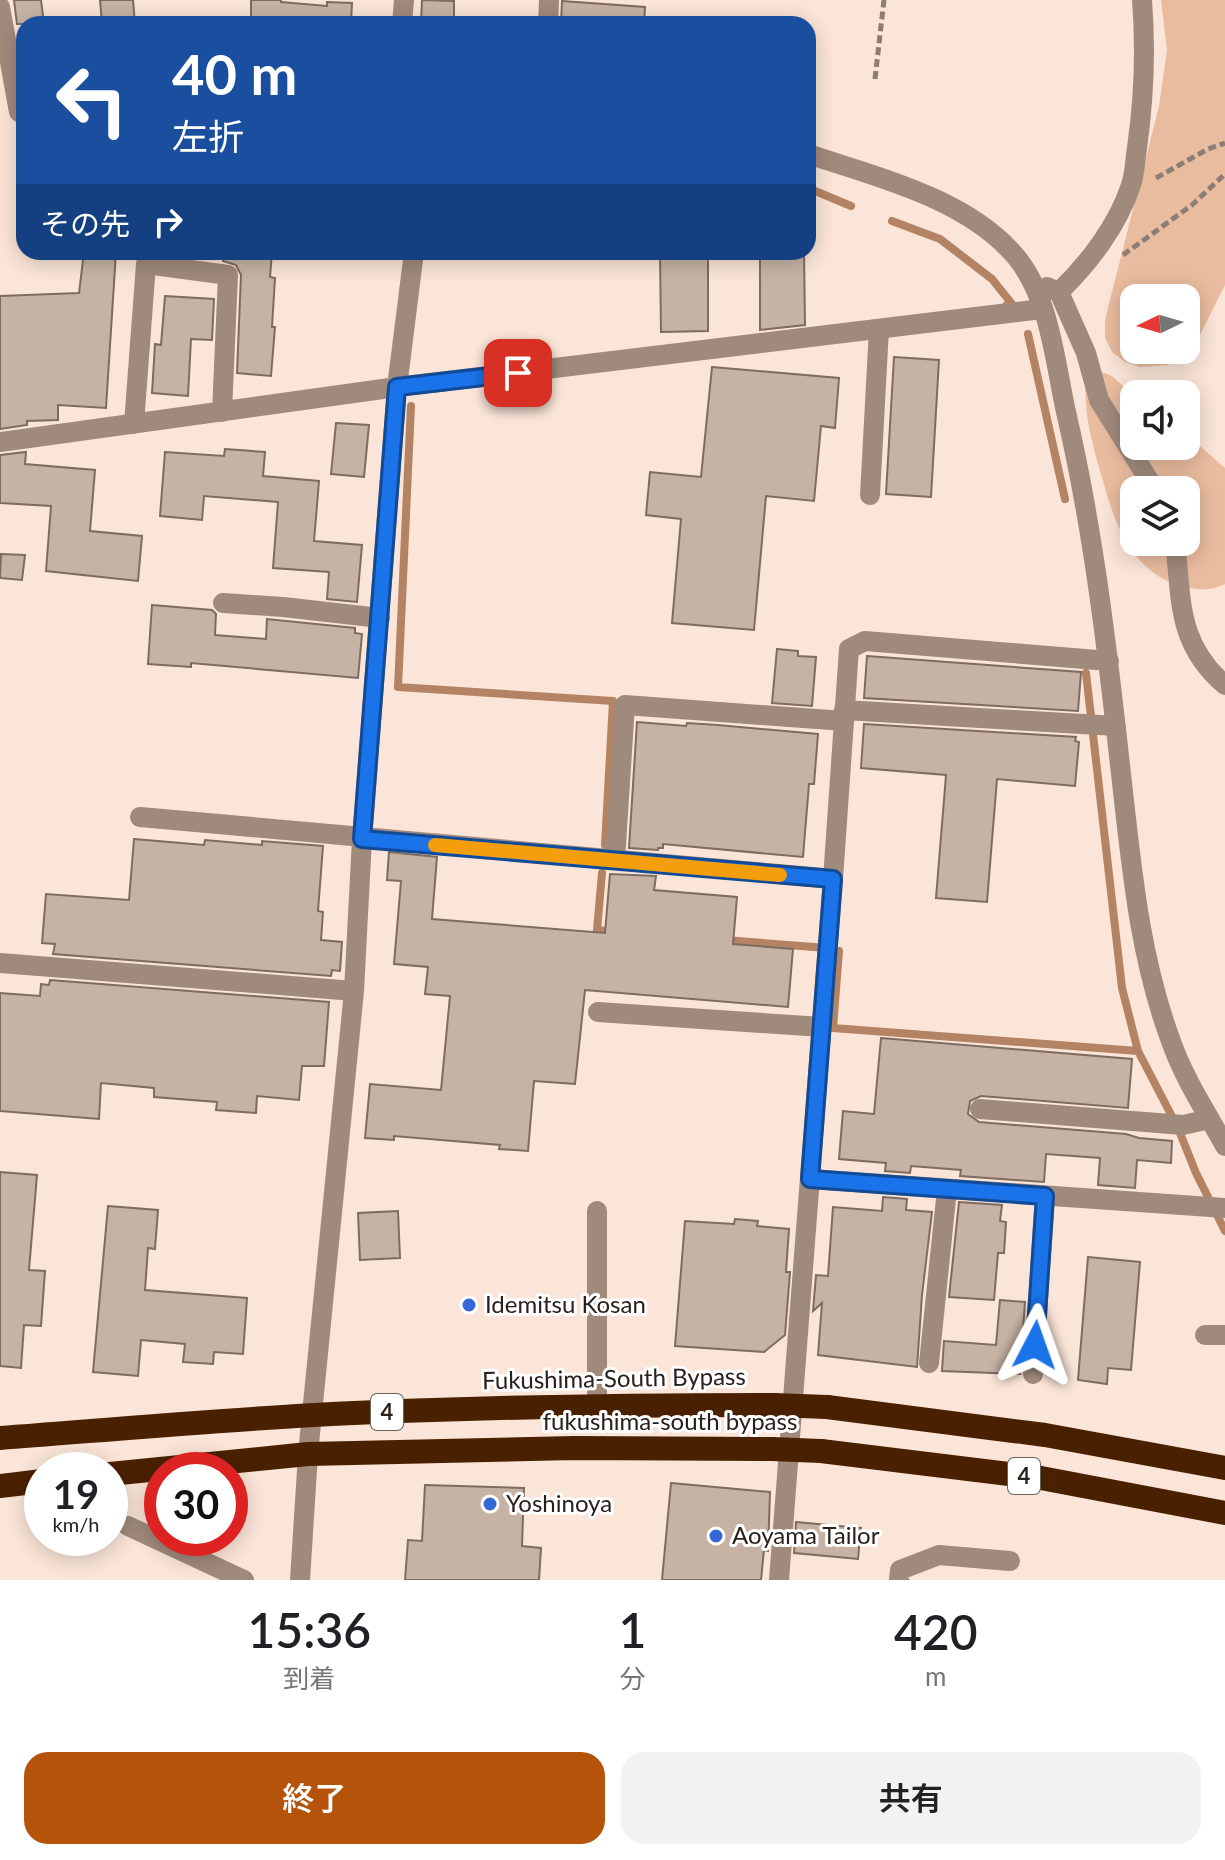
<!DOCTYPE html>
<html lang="ja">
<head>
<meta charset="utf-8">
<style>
  :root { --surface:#fff; --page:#f2f2f2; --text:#202124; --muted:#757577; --accent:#b45309 }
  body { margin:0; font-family:Lato,"Noto Sans JP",sans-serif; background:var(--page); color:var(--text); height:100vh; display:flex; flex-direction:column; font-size:30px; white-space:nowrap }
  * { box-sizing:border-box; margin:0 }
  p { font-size:26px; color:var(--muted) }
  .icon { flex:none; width:44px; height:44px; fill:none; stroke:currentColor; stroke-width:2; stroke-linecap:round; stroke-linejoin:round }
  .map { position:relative; height:1580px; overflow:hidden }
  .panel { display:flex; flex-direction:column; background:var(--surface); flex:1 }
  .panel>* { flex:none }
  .guide { position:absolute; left:16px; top:16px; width:800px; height:244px; border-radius:24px; box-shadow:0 4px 20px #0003; background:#1a4fa0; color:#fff; overflow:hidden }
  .needle { width:52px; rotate:265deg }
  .controls { position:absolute; left:1120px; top:284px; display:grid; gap:16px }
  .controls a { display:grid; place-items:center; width:80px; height:80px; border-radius:16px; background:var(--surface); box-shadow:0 4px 20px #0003; font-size:40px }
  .speed { position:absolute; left:24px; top:1452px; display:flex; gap:16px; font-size:40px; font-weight:700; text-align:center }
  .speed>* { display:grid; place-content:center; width:104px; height:104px; border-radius:50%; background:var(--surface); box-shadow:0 4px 20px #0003; line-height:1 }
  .speed small { font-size:20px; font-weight:400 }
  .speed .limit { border:12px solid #d22; background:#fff; color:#111 }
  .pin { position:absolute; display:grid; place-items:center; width:68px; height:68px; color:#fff; margin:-34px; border-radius:16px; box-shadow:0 4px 12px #0006 }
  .me { position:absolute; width:88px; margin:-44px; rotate:4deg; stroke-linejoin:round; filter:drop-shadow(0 0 6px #0008) }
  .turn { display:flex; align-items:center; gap:28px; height:168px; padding:0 24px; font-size:36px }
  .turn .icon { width:104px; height:104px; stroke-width:2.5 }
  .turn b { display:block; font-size:56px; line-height:68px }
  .then { display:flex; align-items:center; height:76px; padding:0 24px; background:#0003; gap:16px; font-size:30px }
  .eta { display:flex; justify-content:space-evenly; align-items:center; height:136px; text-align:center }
  .eta b { font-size:48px; font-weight:600; line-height:56px }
  .cta { display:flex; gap:16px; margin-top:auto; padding:16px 24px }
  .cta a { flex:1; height:92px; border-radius:24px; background:var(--accent); color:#fff; font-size:32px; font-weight:600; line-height:92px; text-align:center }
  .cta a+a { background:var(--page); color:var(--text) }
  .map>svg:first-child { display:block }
</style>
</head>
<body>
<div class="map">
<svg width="1225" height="1580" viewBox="0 0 1225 1580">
  <rect width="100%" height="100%" fill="#fbe5d8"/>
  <!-- green -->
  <path fill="#eabc9f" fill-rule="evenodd" d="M 1161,0 L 1225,0 L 1225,285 L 1196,343 L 1168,365 L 1140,367 L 1125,362 L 1112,352 L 1105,338 L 1105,320 L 1159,106 L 1167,50 ZM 1134,298 L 1186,298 L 1186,350 L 1134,350 Z
    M 1099,371 L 1112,376 L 1134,396 L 1134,446 L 1186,446 L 1186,434 L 1225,468 L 1225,584 C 1208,592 1196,590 1178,585 C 1131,570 1115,524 1103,481 C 1093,446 1083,415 1086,379 ZM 1134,490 L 1186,490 L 1186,542 L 1134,542 Z"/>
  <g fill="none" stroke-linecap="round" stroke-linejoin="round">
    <!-- stream -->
    <path stroke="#b48364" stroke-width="8" d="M 808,188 L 851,206
      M 892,221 L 940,239 L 992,279 L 1012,304 L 1007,305
      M 1028,334 L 1065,499
      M 411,406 L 398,687 L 613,701 L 605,845
      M 1086,673 L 1122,988 L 1138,1051 L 1178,1128 L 1196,1173 L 1225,1231
      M 602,873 L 597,930 L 616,932
      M 725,940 L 827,948
      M 839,951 L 833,1028 L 1138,1051"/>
  </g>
  <!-- building -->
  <path fill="#c7b3a6" stroke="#7e6c61" stroke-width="2" d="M 14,0 L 41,0 L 44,24 L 17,24 Z
    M 100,0 L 133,0 L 135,24 L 102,24 Z
    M 251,0 L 281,0 L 281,2 L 327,6 L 327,2 L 352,3 L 351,24 L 251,24 Z
    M 422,0 L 454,1 L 454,24 L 421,24 Z
    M 562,1 L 645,7 L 644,24 L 561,24 Z
    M 84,252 L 116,252 L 106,408 L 58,405 L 58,420 L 27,421 L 27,425 L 0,429 L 0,296 L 79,293 Z
    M 224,252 L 272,252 L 270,277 L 275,278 L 272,327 L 275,327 L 271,376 L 237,373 L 241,275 L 236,265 L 223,261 Z
    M 660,252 L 708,252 L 708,331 L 661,332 Z
    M 760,252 L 804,252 L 805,325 L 760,330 Z
    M 165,296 L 214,299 L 212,340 L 191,339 L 188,396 L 152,393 L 155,344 L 161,345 Z
    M 894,357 L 939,360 L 931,497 L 886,494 Z
    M 712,367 L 839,378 L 835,428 L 821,426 L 814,501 L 766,496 L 754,630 L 672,623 L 681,519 L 646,515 L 650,472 L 701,477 Z
    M 336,423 L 369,425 L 364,477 L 331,474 Z
    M 225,449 L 265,452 L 263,476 L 319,481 L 314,541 L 362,545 L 357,602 L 327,599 L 329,572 L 273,568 L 278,502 L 204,496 L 202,520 L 160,516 L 165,452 L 224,456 Z
    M 26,452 L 25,464 L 95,470 L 90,531 L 142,536 L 138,581 L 46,571 L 51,506 L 0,503 L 0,455 Z
    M 1,554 L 25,555 L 22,580 L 0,578 Z
    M 152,605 L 212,610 L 216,614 L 215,635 L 266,639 L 267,619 L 355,628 L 355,633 L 362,634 L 358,678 L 191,663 L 191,667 L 148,664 Z
    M 777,649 L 798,651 L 798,656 L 816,657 L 812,706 L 772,703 Z
    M 867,656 L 1081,672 L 1078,711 L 864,698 Z
    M 637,722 L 686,726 L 687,723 L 718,725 L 818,734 L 814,784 L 809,784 L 803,857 L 663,844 L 663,848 L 658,848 L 658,850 L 629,848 Z
    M 864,724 L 1076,737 L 1075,741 L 1079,742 L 1075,786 L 997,779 L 987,902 L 936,898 L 946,775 L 861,768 Z
    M 134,839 L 204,845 L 205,840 L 262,845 L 262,841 L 323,846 L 318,911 L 323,912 L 321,940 L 342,942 L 340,971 L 332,970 L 331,976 L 53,954 L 55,944 L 42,943 L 46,894 L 129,900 Z
    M 389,852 L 437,857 L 432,919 L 605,933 L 610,874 L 656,876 L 654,890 L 737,897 L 733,944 L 793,949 L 788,1007 L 585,990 L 575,1084 L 534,1081 L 528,1151 L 499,1149 L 500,1145 L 394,1136 L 394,1140 L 365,1138 L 370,1084 L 441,1090 L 450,996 L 425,994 L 428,967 L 394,964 L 401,881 L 387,880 Z
    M 50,980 L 329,1002 L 324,1066 L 302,1066 L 299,1100 L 257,1096 L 256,1113 L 216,1110 L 217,1102 L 154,1097 L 154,1088 L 101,1083 L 99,1119 L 0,1111 L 0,993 L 40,996 L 41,984 L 49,985 Z
    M 881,1038 L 1132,1059 L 1128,1108 L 981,1096 L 970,1101 L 968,1114 L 979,1122 L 1126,1134 L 1139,1138 L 1172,1141 L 1171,1163 L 1137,1160 L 1135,1188 L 1098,1185 L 1100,1158 L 1046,1154 L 1044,1182 L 960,1176 L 961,1170 L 911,1166 L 910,1173 L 885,1171 L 886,1163 L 839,1159 L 843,1111 L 874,1114 Z
    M 0,1172 L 37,1175 L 29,1270 L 45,1271 L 41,1326 L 24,1325 L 21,1368 L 0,1366 Z
    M 883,1197 L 907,1199 L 906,1210 L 932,1212 L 922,1295 L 917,1367 L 818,1355 L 822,1303 L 813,1311 L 816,1275 L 828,1276 L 833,1207 L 882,1211 Z
    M 959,1202 L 1002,1205 L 1000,1221 L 1006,1222 L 1004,1253 L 998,1253 L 994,1300 L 949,1297 Z
    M 108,1206 L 158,1210 L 155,1249 L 148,1248 L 145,1290 L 247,1298 L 243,1354 L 214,1352 L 213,1364 L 183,1362 L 185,1344 L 141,1340 L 138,1376 L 93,1372 Z
    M 398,1211 L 400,1258 L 360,1260 L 358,1213 Z
    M 735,1219 L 758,1221 L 757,1226 L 789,1229 L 786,1272 L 790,1272 L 785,1335 L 764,1352 L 675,1346 L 685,1221 L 734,1224 Z
    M 1088,1257 L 1140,1262 L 1131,1370 L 1108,1368 L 1107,1384 L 1078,1380 Z
    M 1000,1300 L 1025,1302 L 1020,1374 L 942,1371 L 944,1341 L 996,1345 Z
    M 671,1483 L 770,1492 L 768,1551 L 764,1550 L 761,1580 L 662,1580 Z
    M 425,1485 L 524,1488 L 522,1546 L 541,1548 L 539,1580 L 405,1580 L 408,1540 L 422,1541 Z
    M 796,1522 L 861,1528 L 858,1559 L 794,1553 Z"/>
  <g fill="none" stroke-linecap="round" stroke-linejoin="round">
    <!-- path -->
    <path stroke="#8d7e75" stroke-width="5" stroke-dasharray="8 4" stroke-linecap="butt" d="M 875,79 L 884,0
      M 1156,178 L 1208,149 L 1225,143
      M 1123,255 L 1192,205 L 1225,174"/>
    <!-- street -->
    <path stroke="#a08a7c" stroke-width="20" d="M 0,7 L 19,112
      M 402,24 L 404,0
      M 548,24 L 549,0
      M 808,154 C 877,177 969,199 1017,258 C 1050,299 1055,362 1066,412 C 1093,528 1107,647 1120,765 C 1131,860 1138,954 1172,1044 C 1185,1080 1207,1113 1225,1146
      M 1047,287 L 1059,292 L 1086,353 L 1099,400 L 1155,490
      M 1059,292 C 1089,263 1118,225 1131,185 C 1135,173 1135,160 1137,148 C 1144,98 1146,50 1142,0
      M 134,424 L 146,264 L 228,275 L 222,412
      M 0,442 L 397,387 L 1042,309
      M 870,495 L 879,329
      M 1175,542 C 1182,599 1176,643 1225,685
      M 223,603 L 283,607 L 380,618
      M 844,710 L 1116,726
      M 140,817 L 833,879 L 849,649 L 865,641 L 1109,661
      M 615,860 L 625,705 L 844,721
      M 0,963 L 354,991
      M 598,1012 L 822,1027
      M 980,1109 L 1183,1125 L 1210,1119
      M 810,1179 L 1225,1208
      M 1205,1335 L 1225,1335
      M 929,1363 L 947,1189
      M 1033,1374 L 1045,1196
      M 597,1404 L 597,1211
      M 128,1526 L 244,1580
      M 300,1580 L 308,1454 L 354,991 L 362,839 L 397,387 L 414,252
      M 779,1580 L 833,879
      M 899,1580 L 900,1570 L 939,1555 L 1010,1561"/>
    <!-- highway -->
    <path stroke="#4a2100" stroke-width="24" d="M 827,1407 L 1045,1435 L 1225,1468
      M 0,1438 C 105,1430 209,1421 314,1415 C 467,1407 620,1405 774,1405
      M 821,1451 L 1041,1478 L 1225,1513
      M 110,1474 L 308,1454 L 575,1448 L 772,1449
      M 0,1486 L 42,1481"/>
    <!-- highway-bridge -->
    <path stroke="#4a2100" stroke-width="24" d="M 774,1405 L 827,1407
      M 772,1449 L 821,1451"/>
  </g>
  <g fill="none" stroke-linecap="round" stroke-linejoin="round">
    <!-- route casing -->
    <g stroke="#114b97" stroke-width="20">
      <path id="route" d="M 518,373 L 397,387 L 362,839 L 833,879 L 810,1179 L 1045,1196 L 1035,1345"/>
    </g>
    <!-- route -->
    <use href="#route" stroke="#1a73e8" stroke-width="14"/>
    <!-- slow -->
    <path stroke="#f59e0b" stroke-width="14" d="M 435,845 L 780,875"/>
  </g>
  <!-- markers -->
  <g fill="#3567d6" stroke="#fff" stroke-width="3">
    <circle cx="469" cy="1305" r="8"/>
    <circle cx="490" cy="1504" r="8"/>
    <circle cx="716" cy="1536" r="8"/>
  </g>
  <g text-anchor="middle" stroke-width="6" stroke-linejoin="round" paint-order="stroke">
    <!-- shield labels -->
    <g fill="#fff" stroke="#68635f" stroke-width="2">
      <rect x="371" y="1394" width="32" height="36" rx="6"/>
      <rect x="1008" y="1458" width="32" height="36" rx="6"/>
    </g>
    <g font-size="22" font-weight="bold" fill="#28201b">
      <text x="387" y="1420">4</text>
      <text x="1024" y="1484">4</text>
    </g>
    <!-- poi labels -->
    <g font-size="24" fill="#28201b" stroke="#fff" text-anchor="start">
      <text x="485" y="1313">Idemitsu Kosan</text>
      <text x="506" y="1512">Yoshinoya</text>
      <text x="732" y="1544">Aoyama Tailor</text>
    </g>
    <!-- street labels -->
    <g font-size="24" fill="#28201b" stroke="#fff">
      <text transform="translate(614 1379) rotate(-1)" y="8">Fukushima-South Bypass</text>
      <text x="670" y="1430">fukushima-south bypass</text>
    </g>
  </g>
</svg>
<div class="controls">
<a><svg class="needle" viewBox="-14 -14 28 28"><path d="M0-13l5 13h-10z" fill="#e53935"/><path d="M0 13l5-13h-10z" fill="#757577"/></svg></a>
<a><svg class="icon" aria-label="sound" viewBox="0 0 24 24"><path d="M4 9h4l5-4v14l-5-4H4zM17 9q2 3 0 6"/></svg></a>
<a><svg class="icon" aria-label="layers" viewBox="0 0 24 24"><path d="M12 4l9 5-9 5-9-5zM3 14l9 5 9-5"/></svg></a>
</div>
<div class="speed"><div>19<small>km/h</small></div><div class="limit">30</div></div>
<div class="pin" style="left:518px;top:373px;background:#d93025"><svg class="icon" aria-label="arrive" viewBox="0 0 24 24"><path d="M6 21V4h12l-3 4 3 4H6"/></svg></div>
<svg class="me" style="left:1035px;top:1345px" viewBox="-20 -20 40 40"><path d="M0-17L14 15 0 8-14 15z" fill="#1a73e8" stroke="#fff" stroke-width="4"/></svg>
<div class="guide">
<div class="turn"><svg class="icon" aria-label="left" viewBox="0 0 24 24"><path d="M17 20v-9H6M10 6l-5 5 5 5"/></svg><div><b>40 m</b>左折</div></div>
<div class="then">その先<svg class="icon" aria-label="right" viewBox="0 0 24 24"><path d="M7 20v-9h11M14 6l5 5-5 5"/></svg></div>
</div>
</div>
<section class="panel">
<div class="eta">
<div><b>15:36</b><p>到着</p></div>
<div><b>1</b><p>分</p></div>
<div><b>420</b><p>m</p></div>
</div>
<div class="cta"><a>終了</a><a>共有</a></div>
</section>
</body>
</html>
